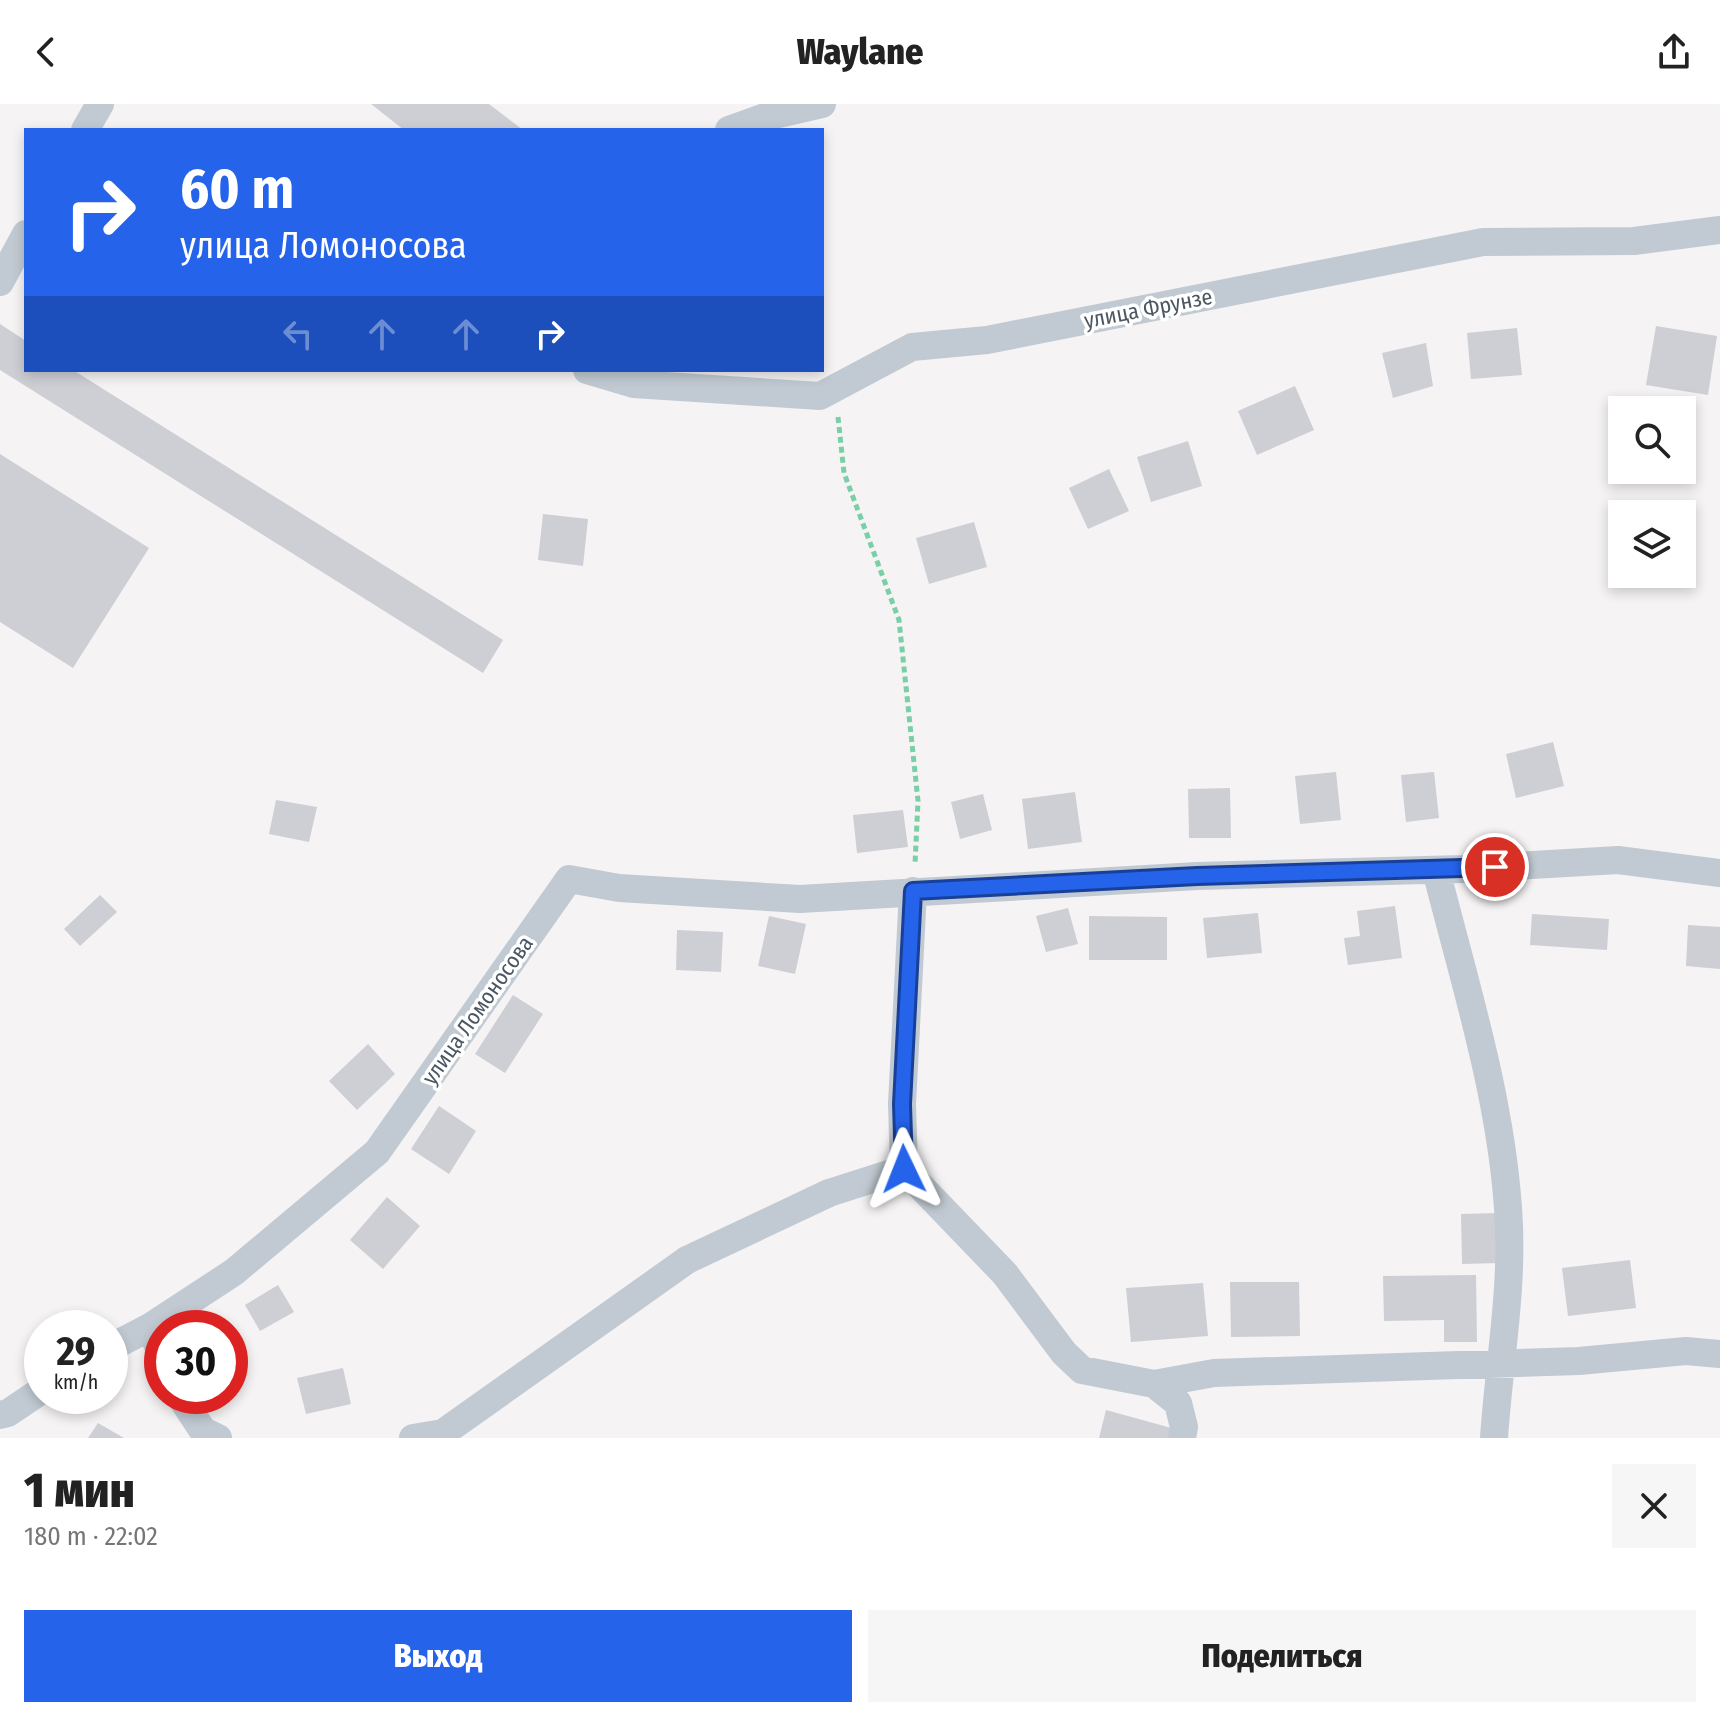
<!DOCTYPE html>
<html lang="ru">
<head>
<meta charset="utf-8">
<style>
  :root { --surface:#fff; --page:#f6f6f6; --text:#222; --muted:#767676; --accent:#2563eb }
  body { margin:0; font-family:"Fira Sans Condensed",sans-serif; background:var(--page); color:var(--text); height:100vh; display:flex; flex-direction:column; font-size:30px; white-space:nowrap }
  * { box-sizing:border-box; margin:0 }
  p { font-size:26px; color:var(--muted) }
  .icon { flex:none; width:44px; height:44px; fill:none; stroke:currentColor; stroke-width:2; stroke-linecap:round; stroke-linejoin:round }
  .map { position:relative; height:1334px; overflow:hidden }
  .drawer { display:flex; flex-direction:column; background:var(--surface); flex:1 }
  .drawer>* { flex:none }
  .top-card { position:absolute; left:24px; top:24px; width:800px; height:244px; border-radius:0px; box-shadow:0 4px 12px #0003; background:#2563eb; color:#fff; overflow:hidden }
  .tools { position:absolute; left:1608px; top:292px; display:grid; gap:16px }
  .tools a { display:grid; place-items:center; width:88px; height:88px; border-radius:0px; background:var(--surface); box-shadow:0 4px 12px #0003; font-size:40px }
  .speed { position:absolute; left:24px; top:1206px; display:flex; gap:16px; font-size:40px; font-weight:700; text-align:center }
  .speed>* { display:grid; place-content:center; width:104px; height:104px; border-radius:50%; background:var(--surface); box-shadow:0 4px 12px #0003; line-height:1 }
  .speed small { font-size:20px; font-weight:400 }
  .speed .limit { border:12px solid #d22; background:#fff; color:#111 }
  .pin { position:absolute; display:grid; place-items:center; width:68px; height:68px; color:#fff; margin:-34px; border:4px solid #fff; border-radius:50%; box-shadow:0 2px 8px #0007 }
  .me { position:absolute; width:88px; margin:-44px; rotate:358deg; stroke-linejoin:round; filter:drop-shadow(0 0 6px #0008) }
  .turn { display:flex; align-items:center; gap:28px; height:168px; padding:0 24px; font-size:36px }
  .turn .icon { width:104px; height:104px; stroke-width:2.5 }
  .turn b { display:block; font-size:56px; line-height:68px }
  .lanes { display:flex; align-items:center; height:76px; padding:0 24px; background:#0003; justify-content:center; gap:40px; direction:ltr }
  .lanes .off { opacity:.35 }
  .round { display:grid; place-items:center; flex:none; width:84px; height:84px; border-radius:0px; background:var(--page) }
  .overview { display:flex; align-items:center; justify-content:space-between; height:136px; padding:0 24px }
  h1 { font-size:48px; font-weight:800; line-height:60px }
  .primary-button { display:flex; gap:16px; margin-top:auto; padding:16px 24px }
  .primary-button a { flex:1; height:92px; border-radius:0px; background:var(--accent); color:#fff; font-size:32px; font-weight:800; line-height:92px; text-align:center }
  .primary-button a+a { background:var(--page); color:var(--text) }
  header { display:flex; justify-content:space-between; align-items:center; height:104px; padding:0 24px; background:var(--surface); font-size:36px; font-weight:800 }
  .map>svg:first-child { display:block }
</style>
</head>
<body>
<header><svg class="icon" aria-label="back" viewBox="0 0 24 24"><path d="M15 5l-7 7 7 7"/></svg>Waylane<svg class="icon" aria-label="share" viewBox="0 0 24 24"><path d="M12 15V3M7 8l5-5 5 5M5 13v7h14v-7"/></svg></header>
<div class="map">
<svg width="1720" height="1334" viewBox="0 0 1720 1334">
  <rect width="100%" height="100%" fill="#f5f3f3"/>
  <!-- building -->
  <path fill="#cdcfd5" d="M 371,0 L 489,0 L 523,26 L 404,26 Z
    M 0,220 L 26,237 L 26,266 L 73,266 L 503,536 L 483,569 L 0,266 Z
    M 1656,222 L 1717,232 L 1708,291 L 1646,281 Z
    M 1517,224 L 1522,271 L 1471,275 L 1467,229 Z
    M 1426,239 L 1433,282 L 1393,294 L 1382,249 Z
    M 1295,282 L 1314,326 L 1257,351 L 1238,307 Z
    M 1188,337 L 1202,382 L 1151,398 L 1137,353 Z
    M 0,350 L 149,444 L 73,564 L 0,518 Z
    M 1109,365 L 1129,407 L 1088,425 L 1069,384 Z
    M 543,410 L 588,415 L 583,462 L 538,456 Z
    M 974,418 L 987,463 L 929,480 L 916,434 Z
    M 1553,638 L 1564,682 L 1516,694 L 1506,650 Z
    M 1336,668 L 1341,716 L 1300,720 L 1295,672 Z
    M 1434,668 L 1439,714 L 1406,718 L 1401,671 Z
    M 1230,684 L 1231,734 L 1189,734 L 1188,685 Z
    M 1075,688 L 1082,738 L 1028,745 L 1022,695 Z
    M 983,690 L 992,726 L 960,735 L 951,698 Z
    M 276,696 L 317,703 L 309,738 L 269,730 Z
    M 903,706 L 908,743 L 857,749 L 853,711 Z
    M 100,791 L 117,808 L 80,842 L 64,825 Z
    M 1395,802 L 1402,854 L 1348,861 L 1344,834 L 1360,832 L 1357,807 Z
    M 1068,804 L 1078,840 L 1046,848 L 1036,812 Z
    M 1258,809 L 1262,849 L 1207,854 L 1203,814 Z
    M 1532,810 L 1609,815 L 1607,846 L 1530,841 Z
    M 769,812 L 806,820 L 795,870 L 758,862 Z
    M 1089,812 L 1167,813 L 1167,856 L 1089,856 Z
    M 1688,821 L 1720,823 L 1720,865 L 1686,862 Z
    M 677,826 L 723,828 L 721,868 L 676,866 Z
    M 513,891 L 543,910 L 505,969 L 475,950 Z
    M 368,940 L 395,970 L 357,1006 L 329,977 Z
    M 439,1002 L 476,1027 L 449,1070 L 411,1045 Z
    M 387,1093 L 420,1122 L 383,1165 L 350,1136 Z
    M 1499,1109 L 1500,1159 L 1462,1160 L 1461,1110 Z
    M 1630,1156 L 1636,1204 L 1568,1212 L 1562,1164 Z
    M 1476,1171 L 1477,1238 L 1444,1238 L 1444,1216 L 1384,1217 L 1383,1172 Z
    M 1230,1178 L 1299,1178 L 1300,1232 L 1231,1233 Z
    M 1203,1179 L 1208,1232 L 1131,1238 L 1126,1184 Z
    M 278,1181 L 294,1208 L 260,1227 L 245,1201 Z
    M 343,1264 L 351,1300 L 306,1310 L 297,1274 Z
    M 1106,1306 L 1175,1325 L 1172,1334 L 1099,1334 Z
    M 98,1319 L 124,1334 L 88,1334 Z"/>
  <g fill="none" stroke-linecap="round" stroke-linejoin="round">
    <!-- path -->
    <path stroke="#7ad0a6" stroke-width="5" stroke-dasharray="6 4" stroke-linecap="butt" d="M 838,313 L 844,369 L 899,516 L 918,697 L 915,760"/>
    <!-- street -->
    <path stroke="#c1cad2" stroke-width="28" d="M 85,26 L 100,0
      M 729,26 L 765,13 L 822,0
      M 0,178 L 26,130
      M 587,266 L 634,280 L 820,292 L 912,243 L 987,236 L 1483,138 L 1634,137 L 1720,126
      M 1436,766 C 1464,877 1500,989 1508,1104 C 1514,1181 1499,1258 1494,1334
      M 904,1065 L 1005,1170 L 1064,1249 L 1082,1266 L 1154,1280 L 1178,1299 L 1184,1323 L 1182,1334
      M 150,1223 L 162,1251
      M 110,1244 L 150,1223 L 234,1168 L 377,1048 L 569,775 L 619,784 L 800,795 L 1197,772 L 1464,765 L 1618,756 L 1720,769
      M 1154,1280 L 1214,1269 L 1579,1257 L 1686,1247 L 1720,1250
      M 180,1292 L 203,1327 L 218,1334
      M 0,1311 L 8,1309 L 42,1286
      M 413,1334 L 443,1329 L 687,1156 L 829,1089 L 904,1065 L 902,1000 L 913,787"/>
  </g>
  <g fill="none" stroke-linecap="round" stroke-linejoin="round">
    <!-- route casing -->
    <g stroke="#184099" stroke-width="20">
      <path id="route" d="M 904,1065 L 902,1000 L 913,787 L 1197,772 L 1495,763"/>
    </g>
    <!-- route -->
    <use href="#route" stroke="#2563eb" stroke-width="14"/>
  </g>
  <g text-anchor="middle" stroke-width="7" stroke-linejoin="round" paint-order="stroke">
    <!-- street labels -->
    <g font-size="22" fill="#4a5661" stroke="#fff">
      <text transform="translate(1148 204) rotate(-11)" y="8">улица Фрунзе</text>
      <text transform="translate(477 906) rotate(-55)" y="8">улица Ломоносова</text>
    </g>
  </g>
</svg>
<div class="tools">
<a><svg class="icon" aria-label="search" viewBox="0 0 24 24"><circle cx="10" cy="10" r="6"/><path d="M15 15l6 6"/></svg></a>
<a><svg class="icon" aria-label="layers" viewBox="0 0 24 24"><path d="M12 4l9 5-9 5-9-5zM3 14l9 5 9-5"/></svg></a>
</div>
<div class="speed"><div>29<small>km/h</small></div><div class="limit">30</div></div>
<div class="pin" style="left:1495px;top:763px;background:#d93025"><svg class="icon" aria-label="arrive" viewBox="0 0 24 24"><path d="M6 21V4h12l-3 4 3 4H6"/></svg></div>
<svg class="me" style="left:904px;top:1065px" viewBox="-20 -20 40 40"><path d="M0-17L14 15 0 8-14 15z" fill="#2563eb" stroke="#fff" stroke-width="4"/></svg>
<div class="top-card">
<div class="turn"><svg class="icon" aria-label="right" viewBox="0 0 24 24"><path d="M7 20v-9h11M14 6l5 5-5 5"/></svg><div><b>60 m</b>улица Ломоносова</div></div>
<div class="lanes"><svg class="icon off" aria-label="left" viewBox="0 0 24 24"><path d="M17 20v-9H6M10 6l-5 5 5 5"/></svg><svg class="icon off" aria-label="ahead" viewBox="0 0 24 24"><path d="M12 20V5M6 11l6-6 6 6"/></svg><svg class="icon off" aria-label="ahead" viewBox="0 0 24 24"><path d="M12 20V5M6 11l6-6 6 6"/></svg><svg class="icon" aria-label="right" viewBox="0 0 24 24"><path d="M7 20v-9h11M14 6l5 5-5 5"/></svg></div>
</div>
</div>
<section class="drawer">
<div class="overview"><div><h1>1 мин</h1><p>180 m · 22:02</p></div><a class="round"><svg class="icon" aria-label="close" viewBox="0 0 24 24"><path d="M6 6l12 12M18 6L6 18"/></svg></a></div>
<div class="primary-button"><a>Выход</a><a>Поделиться</a></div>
</section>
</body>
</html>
